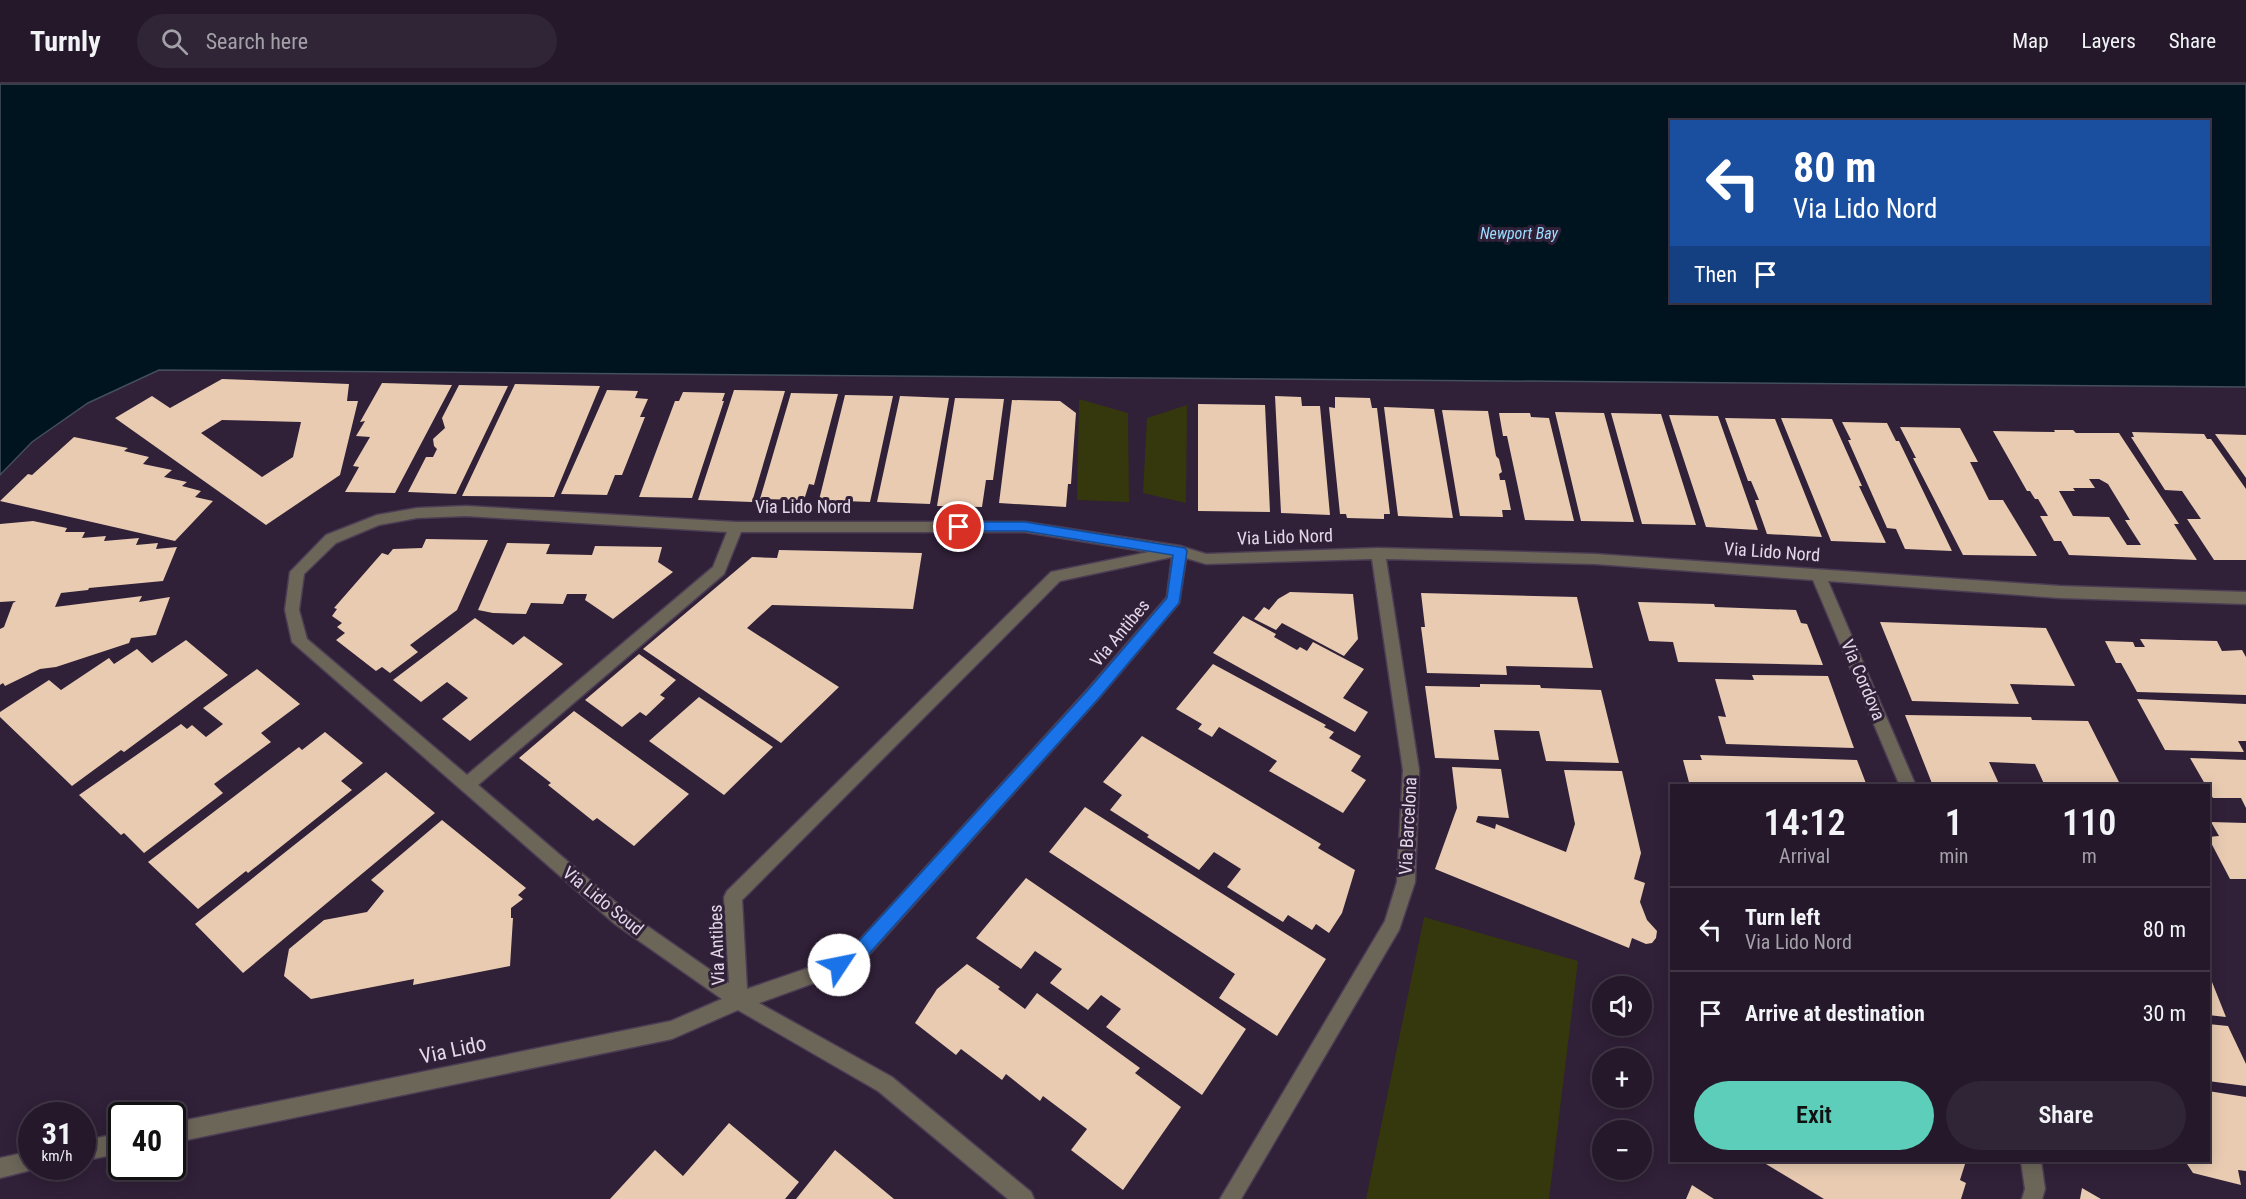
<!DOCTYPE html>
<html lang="en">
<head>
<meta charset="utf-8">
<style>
  :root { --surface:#24182a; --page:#302536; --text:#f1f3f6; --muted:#a3a0a8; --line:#413747; --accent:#5dceb9 }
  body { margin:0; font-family:"Roboto Condensed",sans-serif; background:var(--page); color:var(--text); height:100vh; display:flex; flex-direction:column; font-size:22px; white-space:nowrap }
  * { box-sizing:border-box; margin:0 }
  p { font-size:20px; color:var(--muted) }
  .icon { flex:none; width:33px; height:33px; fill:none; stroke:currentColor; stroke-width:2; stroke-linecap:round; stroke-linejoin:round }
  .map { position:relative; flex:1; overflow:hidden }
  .side { position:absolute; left:1670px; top:700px; width:540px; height:378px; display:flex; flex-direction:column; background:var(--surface); border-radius:0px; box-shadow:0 3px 15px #0003,0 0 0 2px var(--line) }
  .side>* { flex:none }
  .banner { position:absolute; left:1670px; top:36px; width:540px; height:183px; border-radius:0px; box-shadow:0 3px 15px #0003,0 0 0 2px var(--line); background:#1a4fa0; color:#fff; overflow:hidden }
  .buttons { position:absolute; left:1592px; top:892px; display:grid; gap:12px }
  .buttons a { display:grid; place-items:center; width:60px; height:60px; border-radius:50%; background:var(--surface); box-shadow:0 3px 15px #0003,0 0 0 2px var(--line); font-size:30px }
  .speed { position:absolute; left:18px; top:1018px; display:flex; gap:12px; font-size:30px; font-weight:700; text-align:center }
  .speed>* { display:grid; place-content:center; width:78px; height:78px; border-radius:50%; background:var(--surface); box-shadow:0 3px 15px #0003,0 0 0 2px var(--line); line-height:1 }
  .speed small { font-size:15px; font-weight:400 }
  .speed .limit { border:3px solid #111; border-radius:9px; background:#fff; color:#111 }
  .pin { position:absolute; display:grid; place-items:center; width:51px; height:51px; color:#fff; margin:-26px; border:3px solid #fff; border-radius:50%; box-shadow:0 2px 6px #0007 }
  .me { position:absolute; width:66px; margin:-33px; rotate:56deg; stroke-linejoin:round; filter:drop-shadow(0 0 4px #0008) }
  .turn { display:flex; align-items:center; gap:21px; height:126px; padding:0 24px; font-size:27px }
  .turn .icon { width:78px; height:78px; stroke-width:2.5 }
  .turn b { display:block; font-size:42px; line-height:51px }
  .then { display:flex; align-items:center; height:57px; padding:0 24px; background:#0003; gap:12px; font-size:22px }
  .eta { display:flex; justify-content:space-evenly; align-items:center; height:102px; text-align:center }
  .eta b { font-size:36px; font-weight:600; line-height:42px }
  .cta { display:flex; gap:12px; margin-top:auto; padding:12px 24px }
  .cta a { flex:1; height:69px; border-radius:36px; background:var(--accent); color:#111; font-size:24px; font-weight:600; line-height:69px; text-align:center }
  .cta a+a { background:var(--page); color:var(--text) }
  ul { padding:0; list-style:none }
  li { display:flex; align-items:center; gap:18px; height:84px; padding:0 24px; border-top:2px solid var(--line) }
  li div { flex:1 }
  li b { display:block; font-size:22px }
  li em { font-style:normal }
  header { display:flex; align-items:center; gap:36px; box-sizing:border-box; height:84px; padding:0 30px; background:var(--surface); border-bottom:2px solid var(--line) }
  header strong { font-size:28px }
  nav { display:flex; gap:33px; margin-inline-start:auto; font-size:21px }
  .search { width:420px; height:54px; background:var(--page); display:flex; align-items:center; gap:15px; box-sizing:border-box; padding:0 21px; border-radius:33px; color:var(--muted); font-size:22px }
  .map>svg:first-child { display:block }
</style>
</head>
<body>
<header>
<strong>Turnly</strong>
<div class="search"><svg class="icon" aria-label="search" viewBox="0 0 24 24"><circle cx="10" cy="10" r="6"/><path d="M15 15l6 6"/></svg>Search here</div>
<nav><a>Map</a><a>Layers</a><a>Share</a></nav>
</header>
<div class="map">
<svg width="2246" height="1115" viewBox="0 0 2246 1115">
  <rect width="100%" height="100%" fill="#302038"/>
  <!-- green -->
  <path fill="#35370d" d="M 1079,315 L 1128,329 L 1129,418 L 1077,416 Z
    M 1187,321 L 1186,419 L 1143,409 L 1147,334 Z
    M 1424,833 L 1578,877 L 1549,1115 L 1366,1115 Z"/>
  <!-- water -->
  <path fill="#001420" stroke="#444f5c" stroke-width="1.5" fill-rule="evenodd" d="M 0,0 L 2246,0 L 2246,303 L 159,286 L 88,319 L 32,358 L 0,391 ZM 1671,38 L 2208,38 L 2208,218 L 1671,218 Z"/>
  <!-- building -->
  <path fill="#e8cbb1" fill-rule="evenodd" d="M 222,295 L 349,300 L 347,317 L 358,317 L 340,391 L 266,441 L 115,334 L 152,312 L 170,324 ZM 222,336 L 301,338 L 293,373 L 262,393 L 201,349 Z
    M 382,299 L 452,301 L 395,409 L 345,408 L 359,383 L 353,382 L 370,353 L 356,352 L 365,337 L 360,338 Z
    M 515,300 L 600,302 L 554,413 L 462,412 Z
    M 459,301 L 508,302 L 456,410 L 408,408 L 426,373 L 433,373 L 437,365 L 434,362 L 433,355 L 445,344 L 442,334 Z
    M 607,306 L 638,307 L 635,314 L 648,315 L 640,333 L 645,333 L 622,391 L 615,391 L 607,411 L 561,410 Z
    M 734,306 L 785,307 L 752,418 L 698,416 Z
    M 683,308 L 725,309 L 722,317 L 724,317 L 692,414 L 639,413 L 675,317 L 679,317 Z
    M 791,309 L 838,310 L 814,401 L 809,400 L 804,416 L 760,415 Z
    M 845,311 L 893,312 L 870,418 L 819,416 Z
    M 900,312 L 949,314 L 930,420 L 877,418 Z
    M 1275,312 L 1301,313 L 1302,322 L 1320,322 L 1330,431 L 1281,429 Z
    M 1335,313 L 1370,314 L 1372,324 L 1377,324 L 1390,430 L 1384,430 L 1384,435 L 1347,434 L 1346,430 L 1340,430 L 1329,323 L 1335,324 Z
    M 955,314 L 1004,315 L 993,396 L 986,396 L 982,423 L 937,422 Z
    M 1012,316 L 1060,317 L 1076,329 L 1071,400 L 1068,400 L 1066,423 L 999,419 Z
    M 1198,320 L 1265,321 L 1270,428 L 1198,427 Z
    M 1384,323 L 1434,325 L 1453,434 L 1398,432 Z
    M 1442,326 L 1488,327 L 1496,372 L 1499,375 L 1502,388 L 1499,390 L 1500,396 L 1505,396 L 1511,426 L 1502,426 L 1503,433 L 1460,432 Z
    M 1555,328 L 1604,329 L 1634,438 L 1581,437 Z
    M 1499,329 L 1530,329 L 1531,333 L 1549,334 L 1574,437 L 1525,436 L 1507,352 L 1503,352 Z
    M 1611,329 L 1661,330 L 1696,441 L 1642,440 Z
    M 1669,331 L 1718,332 L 1758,446 L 1706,443 Z
    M 1725,334 L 1775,335 L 1822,453 L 1767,450 L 1755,416 L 1759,416 L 1751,397 L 1748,397 Z
    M 1781,334 L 1832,335 L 1862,402 L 1859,402 L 1886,459 L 1831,457 Z
    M 1842,338 L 1887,339 L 1896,357 L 1899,357 L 1952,467 L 1905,465 L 1896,445 L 1887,444 L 1848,356 L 1851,356 Z
    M 1900,343 L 1960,344 L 1978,378 L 1970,378 L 1989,416 L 2003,416 L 2037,472 L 1963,471 L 1913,374 L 1916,374 Z
    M 2054,346 L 2073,346 L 2076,349 L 2119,349 L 2179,440 L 2174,440 L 2197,476 L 2069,471 L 2061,457 L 2054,457 L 2040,432 L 2048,432 L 2038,415 L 2035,415 L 2030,407 L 2027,407 L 1993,347 L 2055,348 ZM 2089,395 L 2099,395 L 2108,400 L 2130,436 L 2125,436 L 2141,461 L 2127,461 L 2109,433 L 2073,432 L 2059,407 L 2075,407 L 2073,404 L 2095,404 Z
    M 2132,348 L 2204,350 L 2207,355 L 2211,355 L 2246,405 L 2246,476 L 2214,476 L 2187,435 L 2201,435 L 2182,407 L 2165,406 L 2131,353 L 2134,353 Z
    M 2215,350 L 2246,351 L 2246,394 Z
    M 74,353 L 128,364 L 124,367 L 149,373 L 143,380 L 172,386 L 164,393 L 187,398 L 182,402 L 201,407 L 195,413 L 213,417 L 175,457 L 0,417 L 28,390 L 32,391 Z
    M 33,437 L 67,444 L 65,448 L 85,448 L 82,454 L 106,452 L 104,457 L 139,454 L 136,461 L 158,459 L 156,465 L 177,463 L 163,497 L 89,504 L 88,506 L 61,509 L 55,523 L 142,512 L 139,518 L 170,513 L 156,551 L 131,554 L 129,559 L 56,583 L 40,585 L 5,602 L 3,599 L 0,601 L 0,545 L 4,543 L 13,519 L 16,517 L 0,518 L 0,440 Z
    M 426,455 L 488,456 L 457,526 L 410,561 L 418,568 L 390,589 L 382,583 L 376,587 L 336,556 L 345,549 L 337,543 L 342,539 L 332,532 L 337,525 L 334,524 L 382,469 L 388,471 L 393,465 L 422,464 Z
    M 507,459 L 550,460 L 546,470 L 592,471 L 595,462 L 662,463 L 658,478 L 673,488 L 613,535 L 585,516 L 587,510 L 567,510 L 563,520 L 531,519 L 526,530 L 493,529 L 478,526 Z
    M 779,466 L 922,469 L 913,525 L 772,521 L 747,544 L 839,603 L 781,659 L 643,565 L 752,473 L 777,474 Z
    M 1290,508 L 1353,510 L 1358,555 L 1344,572 L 1282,539 L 1276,546 L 1254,535 L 1264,523 L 1269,526 L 1278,515 Z
    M 1421,509 L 1577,513 L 1593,584 L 1506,582 L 1507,591 L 1427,589 L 1421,543 L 1425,543 Z
    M 1638,518 L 1714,520 L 1715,523 L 1796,526 L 1801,539 L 1807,540 L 1823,581 L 1678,578 L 1673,558 L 1649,557 Z
    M 1243,532 L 1276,550 L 1274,553 L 1297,566 L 1300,563 L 1307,567 L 1313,558 L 1364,585 L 1343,614 L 1368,628 L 1355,648 L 1213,569 Z
    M 475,534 L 513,561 L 524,552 L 563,580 L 470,657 L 442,635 L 468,614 L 447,598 L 421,618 L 393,596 Z
    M 1880,538 L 2046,544 L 2075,602 L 2010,600 L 2019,620 L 1912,617 Z
    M 2140,555 L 2217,557 L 2222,567 L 2242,566 L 2246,573 L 2246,611 L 2137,608 L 2121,579 L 2116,579 L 2105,557 L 2133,558 L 2135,563 L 2145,563 Z
    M 186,556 L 228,591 L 124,668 L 121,666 L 72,702 L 0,633 L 0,628 L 49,596 L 61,606 L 109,574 L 114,580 L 137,565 L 152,579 Z
    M 639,570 L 676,596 L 660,611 L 665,614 L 646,632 L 640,628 L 622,643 L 585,616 Z
    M 1213,580 L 1326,641 L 1324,643 L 1334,648 L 1329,654 L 1361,672 L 1351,687 L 1366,696 L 1343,729 L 1269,687 L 1277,677 L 1219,643 L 1212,653 L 1198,645 L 1202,640 L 1176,625 Z
    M 257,585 L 300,620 L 261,649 L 271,658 L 214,700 L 223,709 L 144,769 L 124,749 L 121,751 L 79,711 L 181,640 L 187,645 L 192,641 L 206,653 L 223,640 L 203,624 Z
    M 1752,591 L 1828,592 L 1854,664 L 1726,660 L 1718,632 L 1726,633 L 1715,595 L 1754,596 Z
    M 1480,600 L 1540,601 L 1541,604 L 1601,606 L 1619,679 L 1546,677 L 1539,647 L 1494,646 L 1499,676 L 1435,674 L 1425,602 L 1480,603 Z
    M 699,613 L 773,663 L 724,711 L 649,657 Z
    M 2137,615 L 2246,620 L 2246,657 L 2238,657 L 2244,668 L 2165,666 Z
    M 574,627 L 689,710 L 634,762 L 597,734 L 593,737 L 548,701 L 551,699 L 519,674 Z
    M 1905,631 L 2031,633 L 2032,636 L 2088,637 L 2121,702 L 2045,702 L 2035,680 L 1989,678 L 2000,702 L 1933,702 Z
    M 325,648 L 363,679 L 341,697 L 352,706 L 248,789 L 246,787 L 198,825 L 148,778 L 299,663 L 302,666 Z
    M 1142,652 L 1321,760 L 1318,764 L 1355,786 L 1342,829 L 1329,849 L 1316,840 L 1312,846 L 1288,831 L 1283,838 L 1227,803 L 1241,785 L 1214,768 L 1199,786 L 1147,753 L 1149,751 L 1110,726 L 1122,711 L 1103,698 Z
    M 1700,671 L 1857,676 L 1867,702 L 1690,702 L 1683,676 L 1702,676 Z
    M 2190,674 L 2246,676 L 2246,724 L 2241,714 L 2213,714 Z
    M 1452,683 L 1501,685 L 1509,734 L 1478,732 L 1476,738 L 1495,745 L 1496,740 L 1566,768 L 1575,740 L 1564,686 L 1622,687 L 1641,769 L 1634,795 L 1645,799 L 1640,818 L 1647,836 L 1657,847 L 1656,854 L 1652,859 L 1646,860 L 1632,854 L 1629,864 L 1435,785 L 1457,724 Z
    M 386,688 L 435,729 L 243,889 L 195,840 Z
    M 1085,723 L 1326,875 L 1277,952 L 1219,914 L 1235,890 L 1049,768 Z
    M 442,736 L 526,804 L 518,811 L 523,815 L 511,824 L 511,834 L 513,834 L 510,882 L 413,901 L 414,895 L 311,915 L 284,892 L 289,865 L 324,836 L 367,828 L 384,807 L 371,796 Z
    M 2211,738 L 2246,739 L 2246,795 L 2230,795 L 2208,753 L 2219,752 Z
    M 1026,794 L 1246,945 L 1202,1011 L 1106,943 L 1121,925 L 1101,911 L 1088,926 L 1050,899 L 1062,885 L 1035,867 L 1021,885 L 976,854 Z
    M 967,880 L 1000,903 L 998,905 L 1025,925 L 1037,909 L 1140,984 L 1135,989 L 1181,1023 L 1123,1106 L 1071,1066 L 1087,1045 L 1043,1012 L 1040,1017 L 1006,990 L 1002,996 L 961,965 L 956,971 L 915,939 L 937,905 Z
    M 2208,888 L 2226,933 L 2208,931 Z
    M 2208,940 L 2228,942 L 2246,980 L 2246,1002 L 2208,997 Z
    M 2208,1007 L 2246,1013 L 2246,1087 L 2238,1086 L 2241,1101 L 2193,1089 L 2185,1077 L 2208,1077 Z
    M 729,1039 L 799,1098 L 785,1115 L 610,1115 L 655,1066 L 683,1092 Z
    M 835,1066 L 894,1115 L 796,1115 Z
    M 1761,1077 L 1966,1077 L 1960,1096 L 1966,1099 L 1961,1115 L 1824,1115 Z
    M 1692,1101 L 1714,1115 L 1686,1115 Z
    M 2082,1104 L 2101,1115 L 2080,1115 Z"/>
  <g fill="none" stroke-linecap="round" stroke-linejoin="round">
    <!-- minor casing -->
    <g stroke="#4c3d54" stroke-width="3">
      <path id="minor" d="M 466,422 L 736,438 L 1025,438 L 1180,462 L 1206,470 L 1378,464 L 1595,470 L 2060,502 L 2246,508 L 2246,520 L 2060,514 L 1828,497 L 1916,702 L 1900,702 L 1813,496 L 1595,480 L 1386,475 L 1419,686 L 1415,798 L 1399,846 L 1241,1115 L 1220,1115 L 1385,837 L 1397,798 L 1403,686 L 1372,475 L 1206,480 L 1186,474 L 1179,519 L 1098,615 L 858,883 L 759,919 L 892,993 L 1031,1108 L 1034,1115 L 1008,1115 L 878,1007 L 738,926 L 672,955 L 172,1059 L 172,1039 L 671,937 L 722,915 L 615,840 L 292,558 L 285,526 L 290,488 L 326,451 L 377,431 L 417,424 ZM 466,432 L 727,448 L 713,483 L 467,691 L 307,555 L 299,526 L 304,490 L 336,459 L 379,441 L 417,434 ZM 741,448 L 1025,448 L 1149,468 L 1051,488 L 727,807 L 724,813 L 729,899 L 627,828 L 478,701 L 724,490 ZM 1172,473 L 1167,513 L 1088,605 L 846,871 L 747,905 L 742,816 L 1060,497 Z
        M 122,1049 L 122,1069 L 82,1077 L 82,1057 Z
        M 32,1067 L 32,1083 L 39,1084 L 0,1094 L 0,1074 Z
        M 2021,1077 L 2041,1077 L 2045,1105 L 2042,1115 L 2022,1115 L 2025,1105 Z"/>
    </g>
    <!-- minor -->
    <use href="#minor" fill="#6c6659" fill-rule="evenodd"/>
  </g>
  <!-- route -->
  <path fill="#1a73e8" stroke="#114b97" stroke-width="1.5" d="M 959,438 L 1025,438 L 1185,464 L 1187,467 L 1179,519 L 1098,615 L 857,883 L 839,889 L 833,886 L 831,881 L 833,875 L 846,871 L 1088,606 L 1167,514 L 1173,471 L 1025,447 L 959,447 L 952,443 Z"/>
  <g text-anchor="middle" stroke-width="6" stroke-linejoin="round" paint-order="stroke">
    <!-- far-water labels -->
    <g font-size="16" font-style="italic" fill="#9bdbfe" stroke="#302038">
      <text x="1519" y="155">Newport Bay</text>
    </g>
    <!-- street labels -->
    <g font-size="18" fill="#e2d8e8" stroke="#302038">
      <text x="803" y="429">Via Lido Nord</text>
      <text transform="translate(1285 453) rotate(-2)" y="6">Via Lido Nord</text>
      <text transform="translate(1772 468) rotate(4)" y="6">Via Lido Nord</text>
      <text transform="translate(1120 549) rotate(-50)" y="6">Via Antibes</text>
      <text transform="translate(1863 596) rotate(67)" y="6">Via Cordova</text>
      <text transform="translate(1408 742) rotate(-87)" y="6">Via Barcelona</text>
      <text transform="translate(603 817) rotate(39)" y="6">Via Lido Soud</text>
      <text transform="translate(717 861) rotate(-92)" y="6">Via Antibes</text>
    </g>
    <!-- near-street labels -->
    <g font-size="21" fill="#e2d8e8" stroke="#302038">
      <text transform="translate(453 966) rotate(-12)" y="7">Via Lido</text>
    </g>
  </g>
</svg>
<div class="buttons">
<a><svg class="icon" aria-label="sound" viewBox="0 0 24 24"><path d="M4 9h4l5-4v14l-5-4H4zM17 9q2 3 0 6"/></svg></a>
<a>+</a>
<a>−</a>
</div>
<div class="speed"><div>31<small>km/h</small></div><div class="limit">40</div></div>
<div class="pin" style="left:959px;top:443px;background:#d93025"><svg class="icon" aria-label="arrive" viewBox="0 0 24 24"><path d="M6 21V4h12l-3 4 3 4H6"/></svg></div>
<svg class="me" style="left:839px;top:881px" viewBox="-20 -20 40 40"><circle r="19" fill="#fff"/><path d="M0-13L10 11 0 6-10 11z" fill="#1a73e8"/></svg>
<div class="banner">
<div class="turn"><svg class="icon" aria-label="left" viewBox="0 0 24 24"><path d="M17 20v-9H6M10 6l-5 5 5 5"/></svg><div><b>80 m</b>Via Lido Nord</div></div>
<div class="then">Then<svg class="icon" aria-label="arrive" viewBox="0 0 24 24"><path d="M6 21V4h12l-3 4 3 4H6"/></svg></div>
</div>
<section class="side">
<div class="eta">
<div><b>14:12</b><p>Arrival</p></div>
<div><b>1</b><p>min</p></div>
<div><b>110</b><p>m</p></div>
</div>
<ul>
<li><svg class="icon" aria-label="left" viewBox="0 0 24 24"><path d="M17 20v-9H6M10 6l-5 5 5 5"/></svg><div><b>Turn left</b><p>Via Lido Nord</p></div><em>80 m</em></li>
<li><svg class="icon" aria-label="arrive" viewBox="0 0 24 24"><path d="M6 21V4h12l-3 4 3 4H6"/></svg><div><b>Arrive at destination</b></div><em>30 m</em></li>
</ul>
<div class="cta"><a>Exit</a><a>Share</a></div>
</section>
</div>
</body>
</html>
